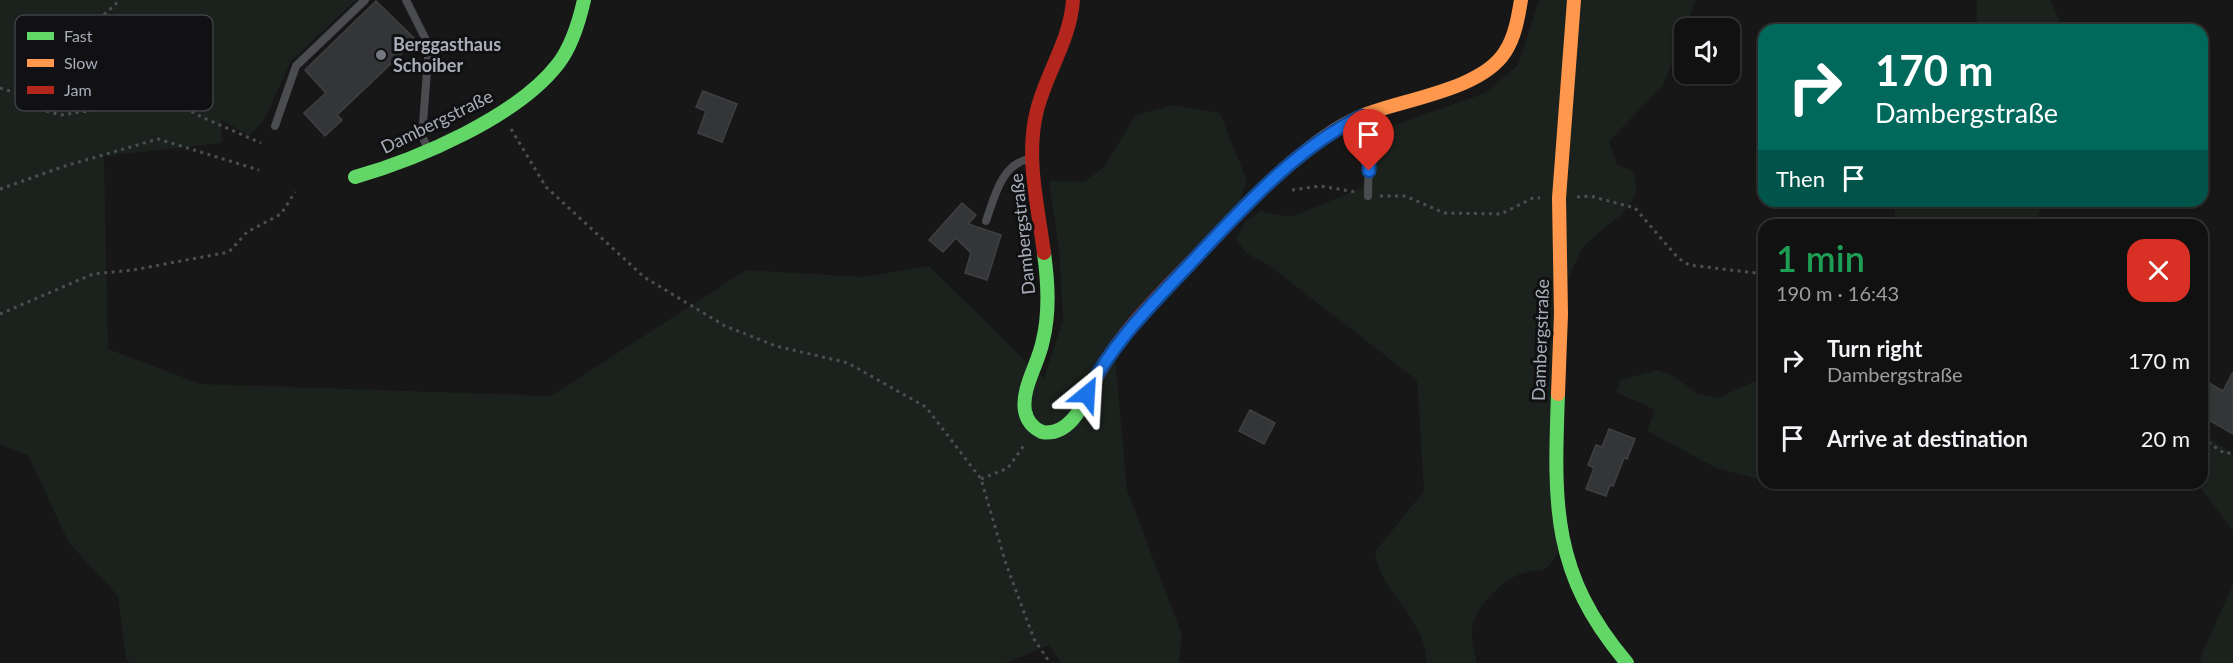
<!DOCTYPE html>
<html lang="en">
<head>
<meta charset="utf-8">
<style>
  :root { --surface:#111; --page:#1e1f1f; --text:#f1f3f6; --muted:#9c9d9f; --line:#303131 }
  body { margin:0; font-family:Lato,sans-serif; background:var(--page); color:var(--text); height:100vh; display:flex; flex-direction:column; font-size:22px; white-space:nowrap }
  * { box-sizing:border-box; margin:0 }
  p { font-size:20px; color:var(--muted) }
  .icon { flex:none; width:33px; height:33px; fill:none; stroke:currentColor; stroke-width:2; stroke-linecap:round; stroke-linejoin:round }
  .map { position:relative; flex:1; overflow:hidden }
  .details { position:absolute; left:1758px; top:219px; width:450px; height:270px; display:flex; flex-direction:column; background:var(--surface); border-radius:18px; box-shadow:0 2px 4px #0004,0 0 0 2px var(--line) }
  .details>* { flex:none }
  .banner { position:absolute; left:1758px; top:24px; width:450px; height:183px; border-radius:18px; box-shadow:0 2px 4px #0004,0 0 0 2px var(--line); background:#00695c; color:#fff; overflow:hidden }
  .fabs { position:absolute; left:1674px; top:18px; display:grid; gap:12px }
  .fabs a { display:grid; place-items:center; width:66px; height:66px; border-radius:12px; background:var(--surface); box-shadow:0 2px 4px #0004,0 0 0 2px var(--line); font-size:30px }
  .pin { position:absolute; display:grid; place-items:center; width:51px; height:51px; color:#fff; margin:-62px -26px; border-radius:50% 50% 50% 0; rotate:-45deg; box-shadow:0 0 6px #0007 }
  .pin .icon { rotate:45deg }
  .me { position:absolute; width:66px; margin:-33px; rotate:27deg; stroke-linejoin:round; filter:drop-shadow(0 0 4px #0008) }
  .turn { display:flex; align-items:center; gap:21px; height:126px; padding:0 18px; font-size:27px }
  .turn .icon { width:78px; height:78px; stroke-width:2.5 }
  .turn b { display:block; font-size:42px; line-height:51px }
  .then { display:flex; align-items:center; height:57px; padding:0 18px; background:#0003; gap:12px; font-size:22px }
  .round { display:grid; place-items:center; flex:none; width:63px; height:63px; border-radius:18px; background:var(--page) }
  .overview { display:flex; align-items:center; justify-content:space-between; height:102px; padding:0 18px }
  h1 { font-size:36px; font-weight:600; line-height:45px; color:#1e9e55 }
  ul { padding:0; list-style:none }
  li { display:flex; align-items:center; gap:18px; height:78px; padding:0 18px }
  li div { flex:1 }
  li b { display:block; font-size:22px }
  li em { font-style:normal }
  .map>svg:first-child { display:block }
</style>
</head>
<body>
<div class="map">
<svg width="2233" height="663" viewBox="0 0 2233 663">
  <rect width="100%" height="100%" fill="#171717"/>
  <!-- green -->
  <path fill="#1b211c" d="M 0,0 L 356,0 L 291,61 L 265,118 L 250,136 L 221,120 L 222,143 L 104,156 L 108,349 L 201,384 L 551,396 L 746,270 L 864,277 L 929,266 L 1044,379 L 1063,320 L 1059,250 L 1049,181 L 1084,182 L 1103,168 L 1136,115 L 1173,105 L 1220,113 L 1247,181 L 1238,206 L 1114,344 L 1127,490 L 1182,635 L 1179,663 L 1061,663 L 1049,645 L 1006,663 L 130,663 L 126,658 L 118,596 L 69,543 L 28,455 L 0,445 Z
    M 1539,0 L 1696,0 L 1663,86 L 1609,141 L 1617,165 L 1633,171 C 1649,210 1600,224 1582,250 C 1576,259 1572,271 1568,280 L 1559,551 C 1543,580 1542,565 1518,575 C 1499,584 1473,608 1472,631 C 1471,641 1475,653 1477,663 L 1426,663 C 1428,620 1380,594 1375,552 L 1424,491 L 1417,380 L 1267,264 L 1246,253 L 1236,239 L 1244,223 L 1260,211 L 1290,217 L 1362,188 L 1388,127 L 1485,93 L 1518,65 Z
    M 1977,0 L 2050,0 L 2064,30 L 1976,30 Z
    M 1895,201 L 2045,201 L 2033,225 L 1894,225 Z
    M 1657,370 L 1674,376 L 1697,394 L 1718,398 L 1764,377 L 1764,481 L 1714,467 L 1647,431 L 1655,410 L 1616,392 L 1620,380 Z
    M 2202,433 L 2233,454 L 2233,531 L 2197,483 L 2202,483 Z
    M 2233,585 L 2233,663 L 2200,663 L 2202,653 Z"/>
  <!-- building -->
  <path fill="#343537" stroke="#3f4043" stroke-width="1.5" d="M 376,1 L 416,40 L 337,115 L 342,120 L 325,136 L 304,113 L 326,93 L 305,70 Z
    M 703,91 L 737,104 L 722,142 L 698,133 L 706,111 L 696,107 Z
    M 962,203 L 976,215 L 968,224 L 1001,235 L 987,280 L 965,273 L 971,253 L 956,238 L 943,252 L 929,240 Z
    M 2233,372 L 2233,434 L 2202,416 L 2202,379 L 2223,391 Z
    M 1250,410 L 1275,423 L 1264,444 L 1239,431 Z
    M 1609,429 L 1635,439 L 1627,459 L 1624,458 L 1613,486 L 1610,485 L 1606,496 L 1586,489 L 1594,468 L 1588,465 L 1596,445 L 1602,447 Z"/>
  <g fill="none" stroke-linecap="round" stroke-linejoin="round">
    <!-- path -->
    <path stroke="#4d4e52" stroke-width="3" stroke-dasharray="3 4.5" stroke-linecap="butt" d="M 0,88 L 22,95 L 42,110 L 61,115 L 160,100 L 185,105 L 195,114 L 261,143
      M 21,94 L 19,87 C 30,62 58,50 80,34 C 94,24 107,12 120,0
      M 511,129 L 546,187 L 644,277 L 725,326 L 776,346 L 848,363 L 926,407 L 981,479 L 1006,564 L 1034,639 L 1050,663
      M 0,189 L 65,166 L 158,139 L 259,170
      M 1292,190 L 1320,186 L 1356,192
      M 1380,196 L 1405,196 L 1444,213 L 1501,214 L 1533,198 L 1540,198
      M 1577,197 L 1590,196 L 1635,208 L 1678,258 L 1689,265 L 1764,274
      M 0,314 L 93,274 L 133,270 L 229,252 L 247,232 L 281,214 L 295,192
      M 2202,438 L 2224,453 L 2233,453
      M 981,479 L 1008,468 L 1025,444"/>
    <!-- lane -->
    <path stroke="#4b4c50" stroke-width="8" d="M 406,0 L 429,46 L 422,136 L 428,149
      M 1364,119 L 1369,142 L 1368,196
      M 275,126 L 296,66 L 365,0
      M 986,221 C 994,199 1001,163 1030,159"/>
    <!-- fast -->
    <path stroke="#63d668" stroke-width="14" d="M 355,177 C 418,159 517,117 558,64 C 572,46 579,22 584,0
      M 1044,253 C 1048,282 1050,311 1043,340 C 1039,363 1021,388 1025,411 C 1027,421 1033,428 1042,432 C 1067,436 1081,410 1090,391
      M 1558,394 C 1554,504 1551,574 1627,663"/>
    <!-- slow -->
    <path stroke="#ff974d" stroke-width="14" d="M 1284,169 C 1308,149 1334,127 1364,115 C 1404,99 1481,90 1505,52 C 1515,37 1518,18 1521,0
      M 1558,394 L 1561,314 L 1559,198 L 1574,0"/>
    <!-- jam -->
    <path stroke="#b3261e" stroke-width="14" d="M 1044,253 C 1038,206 1025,157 1037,110 C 1047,71 1070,41 1073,0
      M 1090,391 C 1114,337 1158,296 1199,254 C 1227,225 1254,196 1284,169"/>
  </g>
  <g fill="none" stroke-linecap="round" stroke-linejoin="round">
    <!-- route casing -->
    <g stroke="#114b97" stroke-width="15">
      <path id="route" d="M 1087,394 C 1111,344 1151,305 1189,265 C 1238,213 1296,147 1362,116 L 1369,142 L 1369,171"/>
    </g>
    <!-- route -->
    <use href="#route" stroke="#1a73e8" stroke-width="10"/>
  </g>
  <!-- markers -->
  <circle fill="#757880" stroke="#111113" stroke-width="2" cx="381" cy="55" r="6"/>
  <g text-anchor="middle" stroke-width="6" stroke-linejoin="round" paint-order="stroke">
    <!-- poi labels -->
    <g font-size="18" font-weight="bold" fill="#a8adb8" stroke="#111113" text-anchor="start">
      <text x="393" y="51">Berggasthaus<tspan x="393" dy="21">Schoiber</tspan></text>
    </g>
    <!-- street labels -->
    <g font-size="18" fill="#a8adb8" stroke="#111113">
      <text transform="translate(437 122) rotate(-26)" y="6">Dambergstraße</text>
      <text transform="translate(1023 234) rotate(-96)" y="6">Dambergstraße</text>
      <text transform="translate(1541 340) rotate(-88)" y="6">Dambergstraße</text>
    </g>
  </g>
  <!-- legend -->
  <rect x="15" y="15" width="198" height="96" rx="9" fill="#111113" stroke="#3e4045" stroke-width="1.5"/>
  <rect x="27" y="32" width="27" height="8" fill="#63d668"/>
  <rect x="27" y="59" width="27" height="8" fill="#ff974d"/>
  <rect x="27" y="86" width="27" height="8" fill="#b3261e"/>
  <g font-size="16" fill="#a8adb8">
    <text x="64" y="42">Fast</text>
    <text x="64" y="69">Slow</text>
    <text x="64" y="96">Jam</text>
  </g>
</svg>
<div class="fabs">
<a><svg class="icon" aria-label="sound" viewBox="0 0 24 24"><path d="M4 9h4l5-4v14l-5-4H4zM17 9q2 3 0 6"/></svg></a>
</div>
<div class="pin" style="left:1369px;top:171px;background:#d93025"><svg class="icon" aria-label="arrive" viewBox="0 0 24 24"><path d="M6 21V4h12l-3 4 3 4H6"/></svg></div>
<svg class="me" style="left:1087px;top:394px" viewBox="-20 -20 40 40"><path d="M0-17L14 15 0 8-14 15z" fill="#1a73e8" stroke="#fff" stroke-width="4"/></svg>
<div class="banner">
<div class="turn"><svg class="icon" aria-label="right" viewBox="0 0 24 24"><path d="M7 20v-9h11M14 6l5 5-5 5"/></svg><div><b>170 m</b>Dambergstraße</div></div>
<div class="then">Then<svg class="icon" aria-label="arrive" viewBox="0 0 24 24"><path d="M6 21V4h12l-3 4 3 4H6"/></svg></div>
</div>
<section class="details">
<div class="overview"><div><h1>1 min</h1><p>190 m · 16:43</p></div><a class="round" style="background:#d93025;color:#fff"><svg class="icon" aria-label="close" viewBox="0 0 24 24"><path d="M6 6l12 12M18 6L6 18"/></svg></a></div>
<ul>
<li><svg class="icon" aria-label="right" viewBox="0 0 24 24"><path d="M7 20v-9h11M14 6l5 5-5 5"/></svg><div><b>Turn right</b><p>Dambergstraße</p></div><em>170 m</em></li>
<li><svg class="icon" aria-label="arrive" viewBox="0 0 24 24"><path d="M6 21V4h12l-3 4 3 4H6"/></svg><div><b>Arrive at destination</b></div><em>20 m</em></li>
</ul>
</section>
</div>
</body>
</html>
